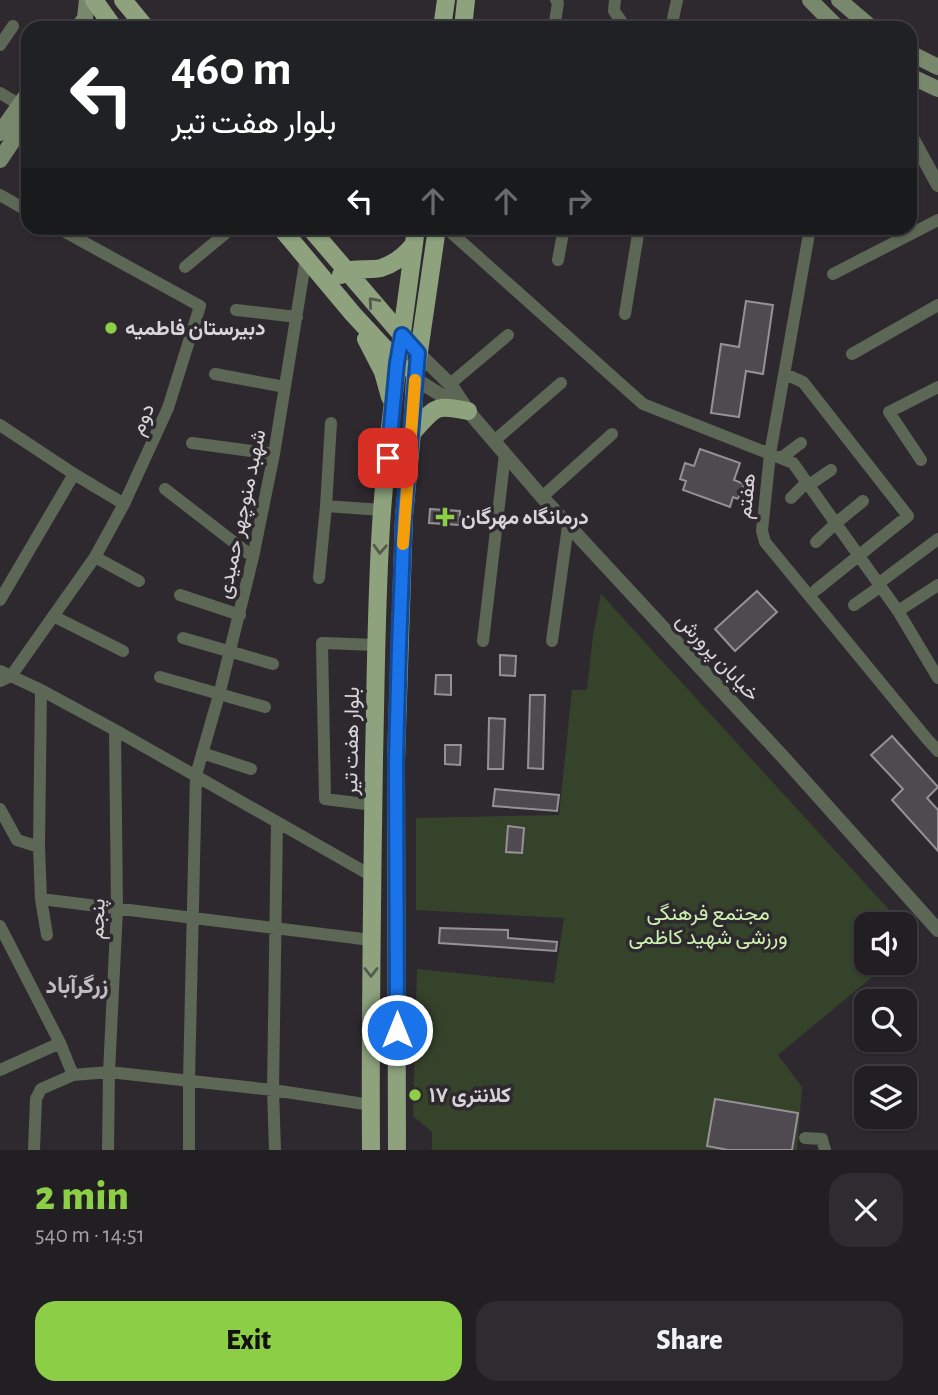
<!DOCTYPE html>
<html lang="en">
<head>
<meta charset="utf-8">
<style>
  :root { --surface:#221f23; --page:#2e2c30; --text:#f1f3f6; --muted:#a2a2a6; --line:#3f3d41; --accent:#8cce46 }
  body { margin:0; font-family:"Alegreya Sans",Vazirmatn,sans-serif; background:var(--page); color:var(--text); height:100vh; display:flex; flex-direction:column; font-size:26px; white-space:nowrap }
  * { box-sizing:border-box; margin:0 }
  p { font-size:23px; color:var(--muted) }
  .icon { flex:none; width:38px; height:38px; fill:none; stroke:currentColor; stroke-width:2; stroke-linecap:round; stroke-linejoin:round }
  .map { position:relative; height:1150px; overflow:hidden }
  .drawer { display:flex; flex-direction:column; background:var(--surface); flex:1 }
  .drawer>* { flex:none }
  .top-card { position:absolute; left:21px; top:21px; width:896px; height:214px; border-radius:21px; box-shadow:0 2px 5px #0004,0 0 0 2px var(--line); background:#202124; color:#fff; overflow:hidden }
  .tools { position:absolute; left:854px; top:912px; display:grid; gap:14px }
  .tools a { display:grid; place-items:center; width:63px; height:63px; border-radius:14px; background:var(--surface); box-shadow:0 2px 5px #0004,0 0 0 2px var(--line); font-size:35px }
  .pin { position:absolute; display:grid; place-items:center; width:60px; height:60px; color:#fff; margin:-30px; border-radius:14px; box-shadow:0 4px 10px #0006 }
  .me { position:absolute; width:77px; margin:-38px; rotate:0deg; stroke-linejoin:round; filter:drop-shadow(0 0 5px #0008) }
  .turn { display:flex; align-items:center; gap:24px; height:147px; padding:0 35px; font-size:32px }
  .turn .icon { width:91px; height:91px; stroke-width:2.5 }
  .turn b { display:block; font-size:49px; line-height:60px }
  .lanes { display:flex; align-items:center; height:66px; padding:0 35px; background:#0003; justify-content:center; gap:35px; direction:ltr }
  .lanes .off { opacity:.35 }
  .round { display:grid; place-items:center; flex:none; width:74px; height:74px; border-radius:21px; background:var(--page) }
  .headline { display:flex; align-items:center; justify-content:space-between; height:119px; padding:0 35px }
  h1 { font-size:42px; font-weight:800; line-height:52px; color:var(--accent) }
  .action { display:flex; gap:14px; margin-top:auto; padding:14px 35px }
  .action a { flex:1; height:80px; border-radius:21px; background:var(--accent); color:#111; font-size:28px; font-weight:800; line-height:80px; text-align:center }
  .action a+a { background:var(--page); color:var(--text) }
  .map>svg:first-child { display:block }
</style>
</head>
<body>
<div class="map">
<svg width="938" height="1150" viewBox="0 0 938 1150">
  <rect width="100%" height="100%" fill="#2e292f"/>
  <!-- green -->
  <path fill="#36432b" d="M 601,594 L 902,924 L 866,924 L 866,962 L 889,963 L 778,1055 L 802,1087 L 797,1150 L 431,1150 L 432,1148 L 432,1132 L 413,1116 L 417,969 L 554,983 L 564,918 L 416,910 L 416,818 L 559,815 L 572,690 L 587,690 L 593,636 Z"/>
  <!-- building -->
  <path fill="#4f4a50" stroke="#969097" stroke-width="2" d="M 746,301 L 773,305 L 763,374 L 746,371 L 739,417 L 711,413 L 721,344 L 739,347 Z
    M 700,449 L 740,463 L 734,480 L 744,484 L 738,499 L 733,497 L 730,507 L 683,490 L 686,481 L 680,479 L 685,463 L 694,466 Z
    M 430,509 L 460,511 L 459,525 L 429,523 Z
    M 757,591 L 777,612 L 735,651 L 715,629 Z
    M 500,655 L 516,656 L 515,676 L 500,675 Z
    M 436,675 L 451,675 L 451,695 L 435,694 Z
    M 530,695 L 545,695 L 543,769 L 528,768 Z
    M 489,718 L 505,719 L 503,769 L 488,769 Z
    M 892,736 L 938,787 L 927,798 L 938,810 L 938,851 L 892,800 L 903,789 L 871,755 Z
    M 445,745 L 461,745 L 460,765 L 445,764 Z
    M 495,789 L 559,795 L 557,811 L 493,806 Z
    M 508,826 L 524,828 L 522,853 L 506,852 Z
    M 440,928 L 508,930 L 508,938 L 557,942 L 556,951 L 439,943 Z
    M 715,1099 L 798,1113 L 792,1150 L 728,1150 L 707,1146 Z"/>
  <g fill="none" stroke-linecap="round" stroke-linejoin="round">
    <!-- minor -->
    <path stroke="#5d6755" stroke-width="12" d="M 615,0 L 614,11 L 626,28
      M 554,28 L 558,3 L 556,0
      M 671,28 L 677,0
      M 0,45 L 13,26
      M 0,93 L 25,108
      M 0,195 L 28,211
      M 446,228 L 643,404 L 793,463 L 898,611 L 938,678
      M 810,228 L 770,454 L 762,531 L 765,542 L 927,739 L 938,751
      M 558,260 L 564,228
      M 185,267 L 232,228
      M 833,274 L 938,220
      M 236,310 L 297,317
      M 625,314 L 639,228
      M 852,354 L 938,305
      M 215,374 L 285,387
      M 785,374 L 803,382 L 908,516 L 816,590
      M 450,384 L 508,335
      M 331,423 L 326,506 L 382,510
      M 0,425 L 74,474 L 124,504
      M 494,441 L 561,383
      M 192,443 L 274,454
      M 781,458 L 801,443
      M 921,460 L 889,412 L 938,387
      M 809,485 L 831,470
      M 165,489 L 253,557
      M 542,497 L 612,434
      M 791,498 L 807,482
      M 816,542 L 836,523 L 863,501
      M 95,557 L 139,581
      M 319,578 L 326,506
      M 879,583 L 938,539
      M 180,595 L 240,615
      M 0,600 L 74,474
      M 854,605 L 881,586
      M 898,611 L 938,585
      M 53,616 L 123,651
      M 183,638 L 273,664
      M 483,641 L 505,454
      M 552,641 L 568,526
      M 0,671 L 41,690 L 115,730 L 372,876
      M 160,677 L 265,707
      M 0,681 L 11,676 L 95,557 L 124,504 L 168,408 L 200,306 L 58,228
      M 41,690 L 39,847 L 41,899 L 47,935
      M 202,753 L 251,769
      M 373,805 L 325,799 L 322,643 L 376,645
      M 0,809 L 17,840 L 39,847
      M 41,899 L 371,940
      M 0,926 L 60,1043 L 0,1070
      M 60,1043 L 73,1075
      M 805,1138 L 822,1139 L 825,1150
      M 34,1150 L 36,1099 L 41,1089 L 73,1075 L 109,1072 L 273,1090 L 371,1105
      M 108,1150 L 109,1072 L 117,909 L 115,730
      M 189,1150 L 189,1080 L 196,775 L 219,695 L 253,557 L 274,454 L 306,257
      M 275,1150 L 273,1090 L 277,822"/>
    <!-- tertiary -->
    <path stroke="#5d6755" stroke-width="14" d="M 910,134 L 938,185
      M 418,353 L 450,384 L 468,411 L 542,497 L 784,758 L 938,930
      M 415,379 L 464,409"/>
    <!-- secondary -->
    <path stroke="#78886c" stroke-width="16" d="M 810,0 L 838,28
      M 839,0 L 872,28
      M 78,28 L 85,18 L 87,0
      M 910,53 L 938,67
      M 910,76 L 938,89
      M 0,133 L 28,93
      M 0,160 L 28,118"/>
    <!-- primary -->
    <path stroke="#8da27d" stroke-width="18" d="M 94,0 L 114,28
      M 123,0 L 146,28
      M 442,28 L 446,0
      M 463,28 L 466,0
      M 281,228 L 353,314 L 403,368
      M 310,228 L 406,340
      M 341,275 C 350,266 368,271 381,268 C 394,264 406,254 414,244
      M 366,339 L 383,372 L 390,397
      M 412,433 C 436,407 433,404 468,411
      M 371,1150 C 370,1020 372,889 374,759 C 376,676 376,593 382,511 C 389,416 404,322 416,228
      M 397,1150 L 396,760 L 404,516 L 412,433 L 415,379 L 437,228"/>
  </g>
  <!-- one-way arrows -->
  <defs><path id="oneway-chevron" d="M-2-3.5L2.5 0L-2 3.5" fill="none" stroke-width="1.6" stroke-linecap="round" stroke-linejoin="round" transform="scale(1.75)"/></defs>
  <g stroke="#54594e">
    <use href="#oneway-chevron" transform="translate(373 302) rotate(-131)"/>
    <use href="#oneway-chevron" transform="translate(380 549) rotate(93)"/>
    <use href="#oneway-chevron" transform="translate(371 972) rotate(90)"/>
  </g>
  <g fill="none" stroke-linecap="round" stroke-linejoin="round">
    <!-- route casing -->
    <g stroke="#114b97" stroke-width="18">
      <path id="route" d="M 388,458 L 397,363 L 402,335 L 418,353 L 404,516 L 399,647 L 396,760 L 397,1030"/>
    </g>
    <!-- route -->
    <use href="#route" stroke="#1a73e8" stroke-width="12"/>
    <!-- slow -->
    <path stroke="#f59e0b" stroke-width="12" d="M 403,544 L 415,380"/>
  </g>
  <!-- markers -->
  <g fill="#8cce46" stroke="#2e292f" stroke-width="2.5">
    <circle cx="111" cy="328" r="7"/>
    <path d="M441.5 506.5h7v7h7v7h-7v7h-7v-7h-7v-7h7z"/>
    <circle cx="415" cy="1095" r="7"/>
  </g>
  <g text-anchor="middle" stroke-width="7" stroke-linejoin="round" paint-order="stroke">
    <!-- poi labels -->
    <g font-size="21" font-weight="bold" fill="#d8d5d9" stroke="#2e292f" text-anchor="start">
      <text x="125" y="335">دبیرستان فاطمیه</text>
      <text x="461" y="524">درمانگاه مهرگان</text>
      <text x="429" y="1102">کلانتری ۱۷</text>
    </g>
    <!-- street labels -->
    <g font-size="21" fill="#d8d5d9" stroke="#2e292f">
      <text transform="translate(142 419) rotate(-66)" y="7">دوم</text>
      <text transform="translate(746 496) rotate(-84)" y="7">هفتم</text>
      <text transform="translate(241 514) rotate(-78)" y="7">شهبد منوچهر حمیدی</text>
      <text transform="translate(718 657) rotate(47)" y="7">خیابان پرورش</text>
      <text transform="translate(351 741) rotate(-89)" y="7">بلوار هفت تیر</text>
      <text transform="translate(97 919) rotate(-88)" y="7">پنجم</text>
    </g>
    <!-- park labels -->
    <g font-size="21" fill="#cdf2af" stroke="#2e292f">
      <text x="708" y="920">مجتمع فرهنگی<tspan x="708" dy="24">ورزشی شهید کاظمی</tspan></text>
    </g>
    <!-- neighbourhood labels -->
    <g font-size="23" font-weight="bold" fill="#c2bcc3" stroke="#2e292f">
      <text x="77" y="993">زرگرآباد</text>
    </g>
  </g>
</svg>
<div class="tools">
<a><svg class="icon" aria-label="sound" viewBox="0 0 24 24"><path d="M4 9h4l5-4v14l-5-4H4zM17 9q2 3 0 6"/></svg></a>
<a><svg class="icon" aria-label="search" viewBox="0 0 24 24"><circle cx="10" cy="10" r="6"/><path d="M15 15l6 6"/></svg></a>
<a><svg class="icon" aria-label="layers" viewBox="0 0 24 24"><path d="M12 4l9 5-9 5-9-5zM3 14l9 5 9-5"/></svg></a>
</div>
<div class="pin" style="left:388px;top:458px;background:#d93025"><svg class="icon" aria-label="arrive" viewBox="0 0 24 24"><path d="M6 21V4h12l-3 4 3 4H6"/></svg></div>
<svg class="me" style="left:397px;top:1030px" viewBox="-20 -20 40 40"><circle r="17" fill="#1a73e8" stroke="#fff" stroke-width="3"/><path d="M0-11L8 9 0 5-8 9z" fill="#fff"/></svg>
<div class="top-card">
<div class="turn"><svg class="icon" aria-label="left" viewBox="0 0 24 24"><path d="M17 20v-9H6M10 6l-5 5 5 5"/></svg><div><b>460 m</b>بلوار هفت تیر</div></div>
<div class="lanes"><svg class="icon" aria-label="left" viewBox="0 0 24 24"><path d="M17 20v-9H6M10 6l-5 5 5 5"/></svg><svg class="icon off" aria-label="ahead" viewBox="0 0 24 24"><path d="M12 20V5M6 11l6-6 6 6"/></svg><svg class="icon off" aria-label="ahead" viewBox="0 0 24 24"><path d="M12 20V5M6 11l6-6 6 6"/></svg><svg class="icon off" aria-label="right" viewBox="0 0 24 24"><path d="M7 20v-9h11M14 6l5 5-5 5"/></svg></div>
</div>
</div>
<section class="drawer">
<div class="headline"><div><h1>2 min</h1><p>540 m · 14:51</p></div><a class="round"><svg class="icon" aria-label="close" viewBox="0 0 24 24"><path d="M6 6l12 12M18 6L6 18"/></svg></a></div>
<div class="action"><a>Exit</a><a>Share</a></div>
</section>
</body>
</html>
